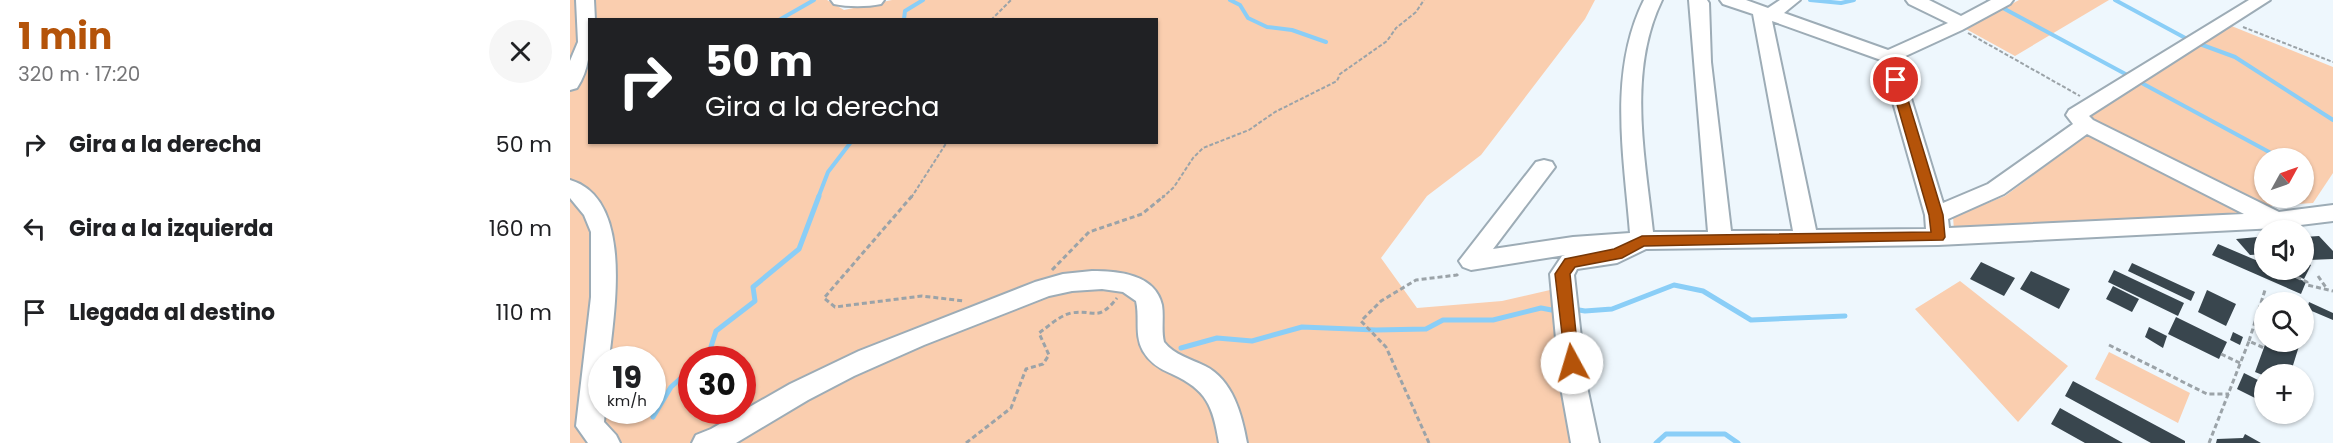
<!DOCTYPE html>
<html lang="es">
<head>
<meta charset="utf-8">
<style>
  :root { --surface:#fff; --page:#f6f6f6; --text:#202124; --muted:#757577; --accent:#b45309 }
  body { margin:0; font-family:Poppins,sans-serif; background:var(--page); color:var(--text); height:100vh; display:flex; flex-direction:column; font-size:22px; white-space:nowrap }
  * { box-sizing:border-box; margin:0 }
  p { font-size:20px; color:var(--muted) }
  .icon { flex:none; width:33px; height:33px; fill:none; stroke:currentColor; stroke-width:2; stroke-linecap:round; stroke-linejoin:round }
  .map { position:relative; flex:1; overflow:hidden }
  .panel { display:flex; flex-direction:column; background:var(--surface); width:570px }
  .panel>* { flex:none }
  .guide { position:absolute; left:18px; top:18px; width:570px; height:126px; border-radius:0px; box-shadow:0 2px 4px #0004; background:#202124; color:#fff; overflow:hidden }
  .needle { width:39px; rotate:50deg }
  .fabs { position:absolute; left:1684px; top:148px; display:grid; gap:12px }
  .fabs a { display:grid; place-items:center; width:60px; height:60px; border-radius:50%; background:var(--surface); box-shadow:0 2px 4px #0004; font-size:30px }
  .speed { position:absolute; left:18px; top:346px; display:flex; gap:12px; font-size:30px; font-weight:700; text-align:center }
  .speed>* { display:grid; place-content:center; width:78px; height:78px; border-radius:50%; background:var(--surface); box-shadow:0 2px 4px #0004; line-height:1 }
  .speed small { font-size:15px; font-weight:400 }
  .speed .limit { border:9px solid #d22; background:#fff; color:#111 }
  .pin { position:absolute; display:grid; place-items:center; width:51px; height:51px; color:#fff; margin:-26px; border:3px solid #fff; border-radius:50%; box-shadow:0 2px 6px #0007 }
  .me { position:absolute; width:66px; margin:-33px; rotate:354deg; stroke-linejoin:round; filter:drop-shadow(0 0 4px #0008) }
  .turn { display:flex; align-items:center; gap:21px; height:126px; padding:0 18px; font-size:27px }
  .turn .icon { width:78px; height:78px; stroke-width:2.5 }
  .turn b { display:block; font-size:42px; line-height:51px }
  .round { display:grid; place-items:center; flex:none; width:63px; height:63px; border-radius:32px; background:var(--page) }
  .overview { display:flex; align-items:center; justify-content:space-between; height:102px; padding:0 18px }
  h1 { font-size:36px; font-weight:700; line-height:45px; color:var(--accent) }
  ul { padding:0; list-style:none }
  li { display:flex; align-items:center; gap:18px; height:84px; padding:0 18px }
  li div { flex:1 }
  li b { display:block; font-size:22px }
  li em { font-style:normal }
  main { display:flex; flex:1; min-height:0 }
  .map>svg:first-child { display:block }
</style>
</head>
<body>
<main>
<section class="panel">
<div class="overview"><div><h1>1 min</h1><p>320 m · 17:20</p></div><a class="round"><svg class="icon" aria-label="close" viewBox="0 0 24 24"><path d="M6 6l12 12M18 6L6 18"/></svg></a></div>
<ul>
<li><svg class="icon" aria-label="right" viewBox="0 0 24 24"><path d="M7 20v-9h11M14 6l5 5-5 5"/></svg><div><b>Gira a la derecha</b></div><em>50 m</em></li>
<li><svg class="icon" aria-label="left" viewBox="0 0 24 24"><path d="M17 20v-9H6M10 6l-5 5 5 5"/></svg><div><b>Gira a la izquierda</b></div><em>160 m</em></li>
<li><svg class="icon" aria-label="arrive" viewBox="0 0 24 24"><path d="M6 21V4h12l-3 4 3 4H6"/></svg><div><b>Llegada al destino</b></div><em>110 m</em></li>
</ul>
</section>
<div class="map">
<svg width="1763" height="443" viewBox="0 0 1763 443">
  <rect width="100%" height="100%" fill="#eef7fd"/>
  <!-- green -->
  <path fill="#faceaf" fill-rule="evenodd" d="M 0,0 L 257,0 L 274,10 L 322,0 L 1025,0 L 1015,19 L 911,155 L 857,196 L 811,258 L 847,308 L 932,301 L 993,287 L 1021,443 L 0,443 ZM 20,20 L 586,20 L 586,142 L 20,142 ZM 32,360 L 82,360 L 82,411 L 32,411 ZM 122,360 L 172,360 L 172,411 L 122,411 Z
    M 1449,0 L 1539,0 L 1445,56 L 1396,29 Z
    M 1659,25 L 1763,67 L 1763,173 L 1743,203 L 1697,206 L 1517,119 ZM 1695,159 L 1734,159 L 1734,198 L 1695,198 Z
    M 1521,132 L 1684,214 L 1384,230 L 1383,217 L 1435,196 Z
    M 1390,281 L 1498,366 L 1448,422 L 1345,309 Z
    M 1539,352 L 1620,393 L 1608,423 L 1525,379 Z"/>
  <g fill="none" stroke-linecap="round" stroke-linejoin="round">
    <!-- stream-far1 -->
    <path stroke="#8acef7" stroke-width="4" d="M 660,0 L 670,5 L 678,18 L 697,27 L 722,30 L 756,42
      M 1240,0 L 1271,3 L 1284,0
      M 1418,0 L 1561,77
      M 1545,0 L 1619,40
      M 334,19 L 335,11 L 353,0
      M 209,20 L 244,0
      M 1627,43 L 1665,57 L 1763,120
      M 1568,81 L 1712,159
      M 248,198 L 258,172 L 281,142"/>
    <!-- stream -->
    <path stroke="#8acef7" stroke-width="5" d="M 1003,309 L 1015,311 L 1042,309 L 1104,285 L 1133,291 L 1181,320 L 1275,316
      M 611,348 L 647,338 L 682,341 L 732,327 L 806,330 L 856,329 L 873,320 L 923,320 L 971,308 L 987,311
      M 131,360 L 139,353 L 146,331 L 185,301 L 183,287 L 229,249 L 249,196
      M 150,411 L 153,427
      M 83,417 L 101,387 L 122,368
      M 1086,443 L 1096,434 L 1155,434 L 1168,443"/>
  </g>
  <!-- building -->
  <path fill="#39464e" d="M 1749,236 L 1763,251 L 1763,259 L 1739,260 L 1734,255 L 1734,237 Z
    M 1688,237 L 1695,245 L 1695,254 L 1680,255 L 1666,239 Z
    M 1648,244 L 1695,264 L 1695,270 L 1708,270 L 1736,282 L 1731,294 L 1642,255 Z
    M 1411,262 L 1445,278 L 1434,296 L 1400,279 Z
    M 1734,262 L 1741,265 L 1734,279 L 1714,270 L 1734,270 Z
    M 1562,263 L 1625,292 L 1621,301 L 1558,271 Z
    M 1544,270 L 1614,303 L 1608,316 L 1538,282 Z
    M 1461,271 L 1500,289 L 1489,309 L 1450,289 Z
    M 1543,286 L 1569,299 L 1562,312 L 1536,299 Z
    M 1637,290 L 1666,304 L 1656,326 L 1628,312 Z
    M 1739,302 L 1763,313 L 1763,320 L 1737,309 Z
    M 1606,317 L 1657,342 L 1649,359 L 1598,334 Z
    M 1579,327 L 1597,336 L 1593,348 L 1575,337 Z
    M 1663,332 L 1673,337 L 1670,345 L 1660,340 Z
    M 1696,342 L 1720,342 L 1729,346 L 1720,375 L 1695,376 L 1685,372 Z
    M 1674,373 L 1692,382 L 1691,387 L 1695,389 L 1695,403 L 1667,389 Z
    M 1503,381 L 1615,441 L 1615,443 L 1581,443 L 1495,396 Z
    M 1490,408 L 1553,443 L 1515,443 L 1481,424 Z
    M 1675,434 L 1691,443 L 1646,443 L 1647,439 L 1673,438 Z"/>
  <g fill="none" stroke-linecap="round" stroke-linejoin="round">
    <!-- minor casing -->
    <g stroke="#9dacb6" stroke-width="4">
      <path id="minor" d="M 6,0 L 24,0 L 25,20 L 20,20 C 20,44 21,67 7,88 L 0,90 L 0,61 L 8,42 Z
        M 261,0 L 314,0 L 311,4 C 297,7 278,7 264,4 Z
        M 1074,0 L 1092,0 C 1057,72 1075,156 1083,232 L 1138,232 L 1119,0 L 1137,0 L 1139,3 L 1141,62 L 1161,231 L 1223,231 L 1183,14 L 1153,4 L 1150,0 L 1176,0 L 1198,8 L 1210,0 L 1230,0 L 1214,13 L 1318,50 L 1378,23 L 1339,4 L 1336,0 L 1359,0 L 1391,16 L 1421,0 L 1443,0 L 1440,4 L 1392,30 L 1329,59 L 1373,203 L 1418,184 L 1503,124 L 1496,115 L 1499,110 L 1679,0 L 1700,0 L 1519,116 L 1523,120 L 1709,212 L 1763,205 L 1763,221 L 1706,228 L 1368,245 L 1076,249 L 1047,263 L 1007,269 L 1004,275 L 1016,382 L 1029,443 L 1001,443 L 990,382 L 980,274 L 992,256 L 995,255 L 901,270 L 893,267 L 889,261 L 966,162 L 974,160 L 982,162 L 985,167 L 923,249 L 1003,237 L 1060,233 C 1054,156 1038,72 1074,0 ZM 1202,21 L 1311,60 L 1355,215 L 1356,229 L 1246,230 ZM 1517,134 L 1674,214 L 1379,228 L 1378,219 L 1434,194 Z
        M 0,180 C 64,199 44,311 39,360 L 32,360 L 32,411 L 35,411 L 34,422 L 46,435 L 50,443 L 18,443 L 6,426 L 21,297 L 21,232 L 14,215 L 0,198 Z
        M 522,271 C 548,271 585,274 592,305 C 594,317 591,330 594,342 C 604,355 621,359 635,366 C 663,380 672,415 677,443 L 649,443 C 643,406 637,390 602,374 C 590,369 580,363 573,351 C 564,335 570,318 566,301 L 553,292 L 532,289 L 502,291 L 479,296 L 354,345 L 284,376 L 238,400 L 166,443 L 122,443 L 126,435 L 141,429 L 220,384 L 289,351 L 465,282 L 493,274 Z"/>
    </g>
    <!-- path-far1 -->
    <path stroke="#9ba3a8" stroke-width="2" stroke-dasharray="4 2" stroke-linecap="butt" d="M 421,20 L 441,0
      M 1673,27 L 1763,62
      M 1398,33 L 1510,96
      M 341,198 L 377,142
      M 592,198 L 604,187 L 623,158 L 633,148 L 679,130 L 705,112 L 767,81 L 770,74 L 817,41 L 826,28 L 846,12 L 854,0"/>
    <!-- path -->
    <path stroke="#9ba3a8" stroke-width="3" stroke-dasharray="5 3" stroke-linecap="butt" d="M 342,196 L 254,298 L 265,307 L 352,296 L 394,301
      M 482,270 L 519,232 L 572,214 L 594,196
      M 1712,270 L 1737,282 L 1737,285 L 1763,291
      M 1748,276 L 1757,289
      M 1679,341 L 1695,290
      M 1539,345 L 1637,394 L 1659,394
      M 1651,354 L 1670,363
      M 396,443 L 441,408 L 456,369 L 473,364 L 479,355 L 469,333 C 479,326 489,316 501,313 C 526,309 527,323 547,298
      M 859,443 L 816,347 L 791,321 L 811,301 L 846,280 L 887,275 L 890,272
      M 1639,443 L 1679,341 L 1694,348"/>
    <!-- minor -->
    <use href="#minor" fill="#fff" fill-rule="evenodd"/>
  </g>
  <!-- route -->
  <path fill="#b45309" stroke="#753606" stroke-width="1.5" d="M 1326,76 L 1332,80 L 1373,215 L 1375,237 L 1373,240 L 1074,246 L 1052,258 L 1005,267 L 1000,274 L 1009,363 L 1007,368 L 1002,370 L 996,368 L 985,274 L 995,259 L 1044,249 L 1072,236 L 1361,232 L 1359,215 L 1320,80 Z"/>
</svg>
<div class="fabs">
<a><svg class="needle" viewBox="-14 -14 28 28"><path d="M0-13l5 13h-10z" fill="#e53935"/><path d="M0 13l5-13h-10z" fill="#757577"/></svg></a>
<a><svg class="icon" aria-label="sound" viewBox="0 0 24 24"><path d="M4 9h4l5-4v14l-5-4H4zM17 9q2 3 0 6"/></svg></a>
<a><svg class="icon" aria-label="search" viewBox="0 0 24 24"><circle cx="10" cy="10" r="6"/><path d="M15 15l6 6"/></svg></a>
<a>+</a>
</div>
<div class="speed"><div>19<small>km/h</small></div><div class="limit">30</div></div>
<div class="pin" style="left:1326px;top:80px;background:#d93025"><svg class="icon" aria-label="arrive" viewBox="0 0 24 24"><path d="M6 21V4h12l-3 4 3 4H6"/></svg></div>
<svg class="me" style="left:1002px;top:363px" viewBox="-20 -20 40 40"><circle r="19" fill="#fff"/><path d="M0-13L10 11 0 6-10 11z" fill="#b45309"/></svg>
<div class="guide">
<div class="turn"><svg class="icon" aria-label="right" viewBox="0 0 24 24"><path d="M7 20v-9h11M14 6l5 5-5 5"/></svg><div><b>50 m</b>Gira a la derecha</div></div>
</div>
</div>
</main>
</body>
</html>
